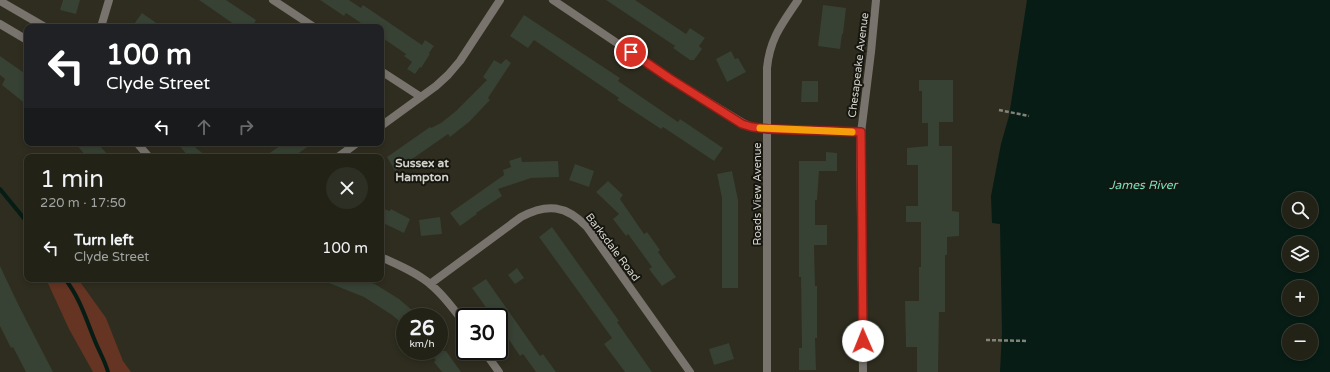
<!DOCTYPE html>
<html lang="en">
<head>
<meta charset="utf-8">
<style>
  :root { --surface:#222217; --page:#2e2f24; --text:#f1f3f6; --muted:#a2a4a1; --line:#3f3f36 }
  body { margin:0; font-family:"Varela Round",sans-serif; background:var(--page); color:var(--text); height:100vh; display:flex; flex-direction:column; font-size:15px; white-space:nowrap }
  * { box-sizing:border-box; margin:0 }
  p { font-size:13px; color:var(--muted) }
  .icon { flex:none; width:22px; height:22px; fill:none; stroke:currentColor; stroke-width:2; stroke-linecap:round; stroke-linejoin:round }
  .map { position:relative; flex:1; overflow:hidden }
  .details { position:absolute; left:24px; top:154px; width:360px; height:128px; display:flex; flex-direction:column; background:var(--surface); border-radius:8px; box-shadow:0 2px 6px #0003,0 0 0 1px var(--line) }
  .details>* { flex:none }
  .guide { position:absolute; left:24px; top:24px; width:360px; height:122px; border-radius:8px; box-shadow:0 2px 6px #0003,0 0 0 1px var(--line); background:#202124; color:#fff; overflow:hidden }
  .buttons { position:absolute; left:1282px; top:192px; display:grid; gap:8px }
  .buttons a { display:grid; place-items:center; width:36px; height:36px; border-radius:50%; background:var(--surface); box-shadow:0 2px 6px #0003,0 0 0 1px var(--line); font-size:20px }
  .speed { position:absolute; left:396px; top:308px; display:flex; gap:8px; font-size:20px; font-weight:700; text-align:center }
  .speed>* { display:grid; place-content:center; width:52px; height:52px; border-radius:50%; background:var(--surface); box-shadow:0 2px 6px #0003,0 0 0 1px var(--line); line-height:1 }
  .speed small { font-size:10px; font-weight:400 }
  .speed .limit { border:2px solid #111; border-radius:6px; background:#fff; color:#111 }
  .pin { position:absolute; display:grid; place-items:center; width:34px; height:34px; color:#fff; margin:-17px; border:2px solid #fff; border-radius:50%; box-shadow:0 1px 4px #0007 }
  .me { position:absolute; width:44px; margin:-22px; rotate:359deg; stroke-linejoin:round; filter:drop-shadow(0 0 3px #0008) }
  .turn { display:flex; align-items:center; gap:14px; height:84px; padding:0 16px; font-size:18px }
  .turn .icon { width:52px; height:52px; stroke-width:2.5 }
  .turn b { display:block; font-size:28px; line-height:34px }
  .lanes { display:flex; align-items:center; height:38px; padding:0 16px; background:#0003; justify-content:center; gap:20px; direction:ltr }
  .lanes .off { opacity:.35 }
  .round { display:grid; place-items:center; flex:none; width:42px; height:42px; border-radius:21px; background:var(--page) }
  .overview { display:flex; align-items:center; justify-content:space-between; height:68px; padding:0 16px }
  h1 { font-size:24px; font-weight:600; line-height:30px }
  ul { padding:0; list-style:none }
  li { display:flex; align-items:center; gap:12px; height:52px; padding:0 16px }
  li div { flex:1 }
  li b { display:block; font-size:15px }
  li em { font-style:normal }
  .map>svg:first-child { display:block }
</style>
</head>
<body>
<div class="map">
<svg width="1330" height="372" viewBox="0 0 1330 372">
  <rect width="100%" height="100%" fill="#2e2d1f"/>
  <!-- green -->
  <path fill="#653422" d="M 46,279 L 78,279 L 106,318 L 123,361 L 131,372 L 93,372 L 69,329 Z"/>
  <!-- water -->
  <path fill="#061c15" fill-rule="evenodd" d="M 1027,0 L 1330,0 L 1330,372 L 1000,372 L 1002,332 L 1000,224 L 992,223 L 991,196 L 1001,144 L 1009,116 ZM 1289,199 L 1311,199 L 1311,221 L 1289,221 ZM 1289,243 L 1311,243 L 1311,265 L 1289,265 ZM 1289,287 L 1311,287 L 1311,309 L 1289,309 ZM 1289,331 L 1311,331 L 1311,353 L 1289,353 Z"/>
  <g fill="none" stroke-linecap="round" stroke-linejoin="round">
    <!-- stream -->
    <path stroke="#061c15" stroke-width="4" d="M 0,189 L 27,222
      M 65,279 C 80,298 86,319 95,341 C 99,351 105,361 108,372"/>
  </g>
  <!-- building -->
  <path fill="#374134" d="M 63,0 L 80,0 L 76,14 L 60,10 Z
    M 199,0 L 226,0 L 256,20 L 252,27 L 238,27 Z
    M 320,0 L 349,0 L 361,8 L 363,5 L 422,45 L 425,40 L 434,46 L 429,53 L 430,54 L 421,68 L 420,67 L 415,74 L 407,69 L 412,62 L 404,56 L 406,54 L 381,37 L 381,27 L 367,27 L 346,13 L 344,16 Z
    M 606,0 L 635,0 L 686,34 L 690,28 L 705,38 L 699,46 L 702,49 L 694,60 L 690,60 L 673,48 L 675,46 Z
    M 823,5 L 846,8 L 843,34 L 842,34 L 840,49 L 818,46 Z
    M 142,13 L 162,27 L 132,27 Z
    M 524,15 L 620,78 L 618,81 L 678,122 L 680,119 L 723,148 L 714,161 L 663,127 L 661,129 L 617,100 L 619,98 L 534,40 L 528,48 L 510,36 Z
    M 731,51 L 735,59 L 738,58 L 746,72 L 727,82 L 716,59 Z
    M 0,56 L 27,75 L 27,105 L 2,85 L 5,79 L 0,75 Z
    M 506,59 L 511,63 L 488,98 L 490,100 L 469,122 L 450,137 L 448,134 L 395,171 L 387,157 L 430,127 L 431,128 L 441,123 L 456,111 L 487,80 L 483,77 L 494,60 L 501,64 Z
    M 919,80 L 953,80 L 953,122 L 939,122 L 939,146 L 952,146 L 952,211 L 959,212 L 959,236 L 947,237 L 947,255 L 945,255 L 945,312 L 939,312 L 938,372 L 917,372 L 917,347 L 906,347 L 905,301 L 919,301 L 919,267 L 921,267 L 921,222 L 906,222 L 906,206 L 918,206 L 918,165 L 907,165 L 907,148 L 928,146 L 928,123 L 922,123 L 922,91 L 919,91 Z
    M 802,81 L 818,81 L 818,102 L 801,102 Z
    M 75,143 L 97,143 L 110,157 L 87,157 Z
    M 177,143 L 190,143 L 207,157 L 189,157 Z
    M 284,143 L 313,143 L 293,157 L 264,157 Z
    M 826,152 L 837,153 L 837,171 L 819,171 L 817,200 L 815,200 L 815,225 L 827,225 L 827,245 L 814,245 L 815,286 L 817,286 L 817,338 L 815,338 L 816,370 L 799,370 L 799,348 L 802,348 L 801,277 L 799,277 L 799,161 L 826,161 Z
    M 521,157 L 522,162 L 558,161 L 559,177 L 531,178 L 498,189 L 502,196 L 476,213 L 477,214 L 460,226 L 450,213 L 504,175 L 503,170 L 511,167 L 509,161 Z
    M 575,164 L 594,171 L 589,187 L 569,180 Z
    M 732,171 L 738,200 L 738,288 L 722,288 L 722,198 L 717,174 Z
    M 608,181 L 623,195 L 620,199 L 644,234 L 647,232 L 660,250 L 658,252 L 676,277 L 662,286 L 649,269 L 652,267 L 628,234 L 626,236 L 613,219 L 619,214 L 596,192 Z
    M 381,208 L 390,211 L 391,209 L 410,219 L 404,233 L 381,222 Z
    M 440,217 L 442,234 L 421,236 L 419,220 Z
    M 552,227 L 619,321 L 617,322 L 652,372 L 625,372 L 604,344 L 612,338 L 539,237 Z
    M 0,266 L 19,306 L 53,372 L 26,372 L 13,347 L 11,348 L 0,326 Z
    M 517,268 L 524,278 L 515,284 L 508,275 Z
    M 319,279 L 362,279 L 375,284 L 399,299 L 420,317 L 405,317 L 405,326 L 392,315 L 364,297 Z
    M 486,279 L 540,356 L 543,354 L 556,372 L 536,372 L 523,354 L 520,356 L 499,325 L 499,317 L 493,317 L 472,288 Z
    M 729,343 L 734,359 L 714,365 L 709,349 Z
    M 428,351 L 446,351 L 461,372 L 442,372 L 434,362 L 436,360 Z"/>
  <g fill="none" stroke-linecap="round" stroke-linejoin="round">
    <!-- path -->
    <path stroke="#848378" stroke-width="2.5" stroke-dasharray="4 2" stroke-linecap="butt" d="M 999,110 L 1029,116
      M 986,340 L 1028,341"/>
    <!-- street -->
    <path stroke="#78736d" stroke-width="8" d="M 273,0 L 314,27
      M 553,0 L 669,78 L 743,123 L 752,127 L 768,129 L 861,132
      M 0,1 L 45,27
      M 0,24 L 27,40
      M 101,27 L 109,0
      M 381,71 L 421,97
      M 381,126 L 436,86 L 448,75 L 460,61 L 500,0
      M 137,143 L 149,157
      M 338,157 L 357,143
      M 381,257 C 398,265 416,272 430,284 C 444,295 454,310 465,324
      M 430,284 L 521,217 C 547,203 566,205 587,227 L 690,372
      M 484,351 L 499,372
      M 767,372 L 767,68 C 770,38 782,24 798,0
      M 863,372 L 860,141 L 871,52 L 876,0"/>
  </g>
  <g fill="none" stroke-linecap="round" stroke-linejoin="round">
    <!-- route casing -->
    <g stroke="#8d1f18" stroke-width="10">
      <path id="route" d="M 631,52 L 669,78 L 742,124 L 752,127 L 768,129 L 861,132 L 863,341"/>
    </g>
    <!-- route -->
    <use href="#route" stroke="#d93025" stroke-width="7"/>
    <!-- slow -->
    <path stroke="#f59e0b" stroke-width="7" d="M 760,128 L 852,132"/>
  </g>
  <g text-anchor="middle" stroke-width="4" stroke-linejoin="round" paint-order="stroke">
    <!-- street labels -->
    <g font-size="11" fill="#d2d2c9" stroke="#16150f">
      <text transform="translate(858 65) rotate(-83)" y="4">Chesapeake Avenue</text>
      <text transform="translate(757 194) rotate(-90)" y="4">Roads View Avenue</text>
      <text transform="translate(613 247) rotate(53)" y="4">Barksdale Road</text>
    </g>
    <!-- neighbourhood labels -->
    <g font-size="12" font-weight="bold" fill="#d2d2c9" stroke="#16150f">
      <text x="422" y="167">Sussex at<tspan x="422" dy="14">Hampton</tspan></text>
    </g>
    <!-- water labels -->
    <g font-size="12" font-style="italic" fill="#77e0bf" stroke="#16150f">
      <text x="1143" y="189">James River</text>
    </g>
  </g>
</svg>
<div class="buttons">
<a><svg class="icon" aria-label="search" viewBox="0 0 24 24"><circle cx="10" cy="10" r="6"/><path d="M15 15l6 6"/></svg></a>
<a><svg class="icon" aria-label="layers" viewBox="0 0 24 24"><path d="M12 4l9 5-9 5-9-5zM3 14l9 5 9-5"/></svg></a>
<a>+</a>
<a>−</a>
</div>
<div class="speed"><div>26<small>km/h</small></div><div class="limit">30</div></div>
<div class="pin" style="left:631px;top:52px;background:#d93025"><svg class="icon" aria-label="arrive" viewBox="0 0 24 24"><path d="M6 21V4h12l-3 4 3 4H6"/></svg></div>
<svg class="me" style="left:863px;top:341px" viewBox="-20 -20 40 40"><circle r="19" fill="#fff"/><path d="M0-13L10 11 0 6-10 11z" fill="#d93025"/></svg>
<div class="guide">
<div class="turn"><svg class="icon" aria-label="left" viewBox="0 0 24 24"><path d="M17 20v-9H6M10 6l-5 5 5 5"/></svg><div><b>100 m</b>Clyde Street</div></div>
<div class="lanes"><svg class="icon" aria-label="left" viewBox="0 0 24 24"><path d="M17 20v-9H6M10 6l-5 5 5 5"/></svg><svg class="icon off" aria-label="ahead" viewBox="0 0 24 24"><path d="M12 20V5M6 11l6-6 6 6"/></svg><svg class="icon off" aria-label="right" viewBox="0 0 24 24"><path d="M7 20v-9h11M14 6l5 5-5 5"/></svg></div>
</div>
<section class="details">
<div class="overview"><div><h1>1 min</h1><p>220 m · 17:50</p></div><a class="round"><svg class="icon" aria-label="close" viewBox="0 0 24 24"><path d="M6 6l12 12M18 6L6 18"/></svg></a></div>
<ul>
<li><svg class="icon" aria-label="left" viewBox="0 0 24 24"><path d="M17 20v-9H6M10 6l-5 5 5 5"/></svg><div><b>Turn left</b><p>Clyde Street</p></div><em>100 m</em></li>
</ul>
</section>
</div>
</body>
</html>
